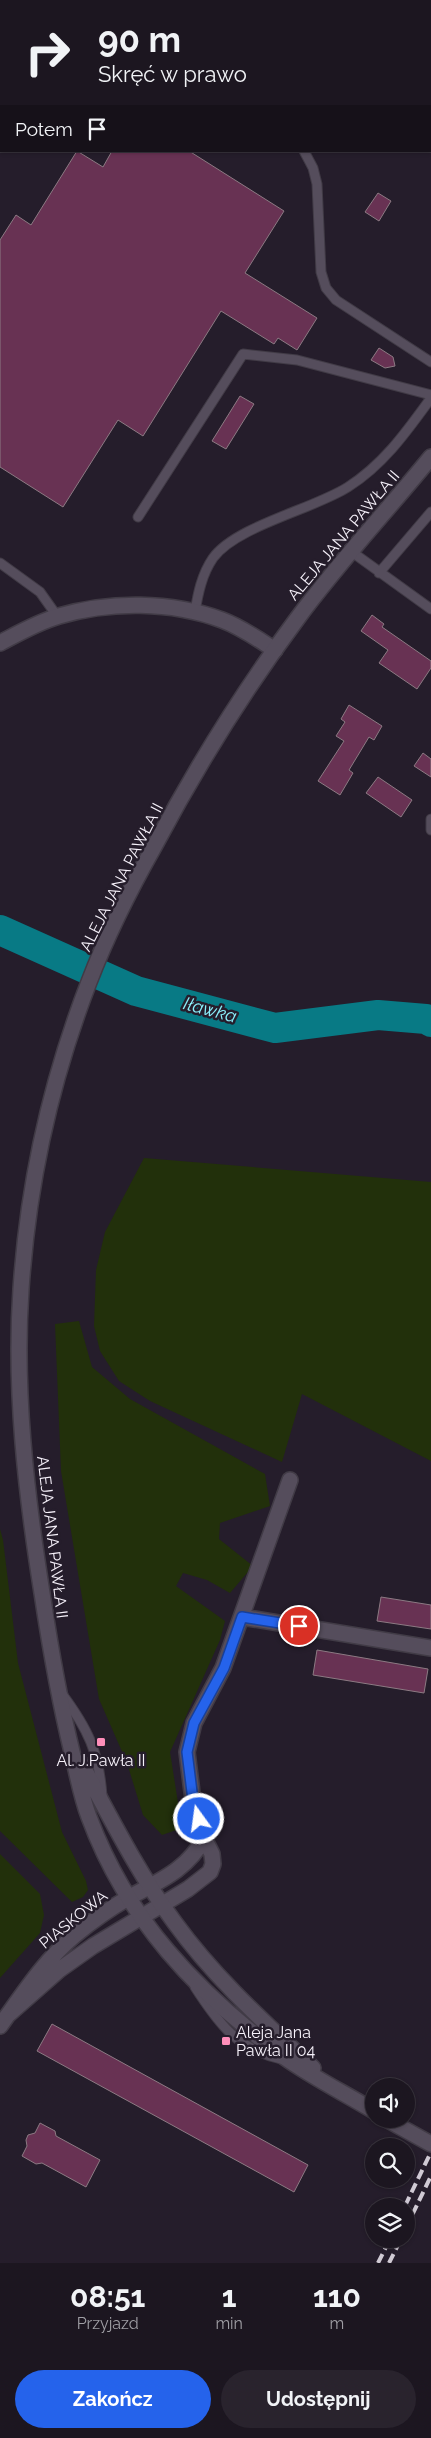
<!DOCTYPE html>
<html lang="pl">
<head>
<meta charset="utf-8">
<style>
  :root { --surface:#1c1620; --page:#29232d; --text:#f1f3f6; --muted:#a09fa5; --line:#3a353e; --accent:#2563eb }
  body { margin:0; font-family:Raleway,sans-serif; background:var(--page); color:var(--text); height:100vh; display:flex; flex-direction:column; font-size:19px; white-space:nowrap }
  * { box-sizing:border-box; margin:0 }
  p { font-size:16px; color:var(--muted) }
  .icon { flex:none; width:28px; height:28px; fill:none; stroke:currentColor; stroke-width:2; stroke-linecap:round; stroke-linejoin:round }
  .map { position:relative; height:2263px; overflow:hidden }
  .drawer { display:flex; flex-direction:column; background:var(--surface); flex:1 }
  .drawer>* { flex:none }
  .banner { position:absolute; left:0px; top:0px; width:431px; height:152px; box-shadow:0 1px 4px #0004,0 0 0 1px var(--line); background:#1c1620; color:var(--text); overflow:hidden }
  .tools { position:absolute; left:365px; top:2078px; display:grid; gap:10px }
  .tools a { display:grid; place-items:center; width:50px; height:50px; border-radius:50%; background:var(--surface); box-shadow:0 1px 4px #0004,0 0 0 1px var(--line); font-size:25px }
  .pin { position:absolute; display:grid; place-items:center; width:42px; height:42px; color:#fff; margin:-21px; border:2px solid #fff; border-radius:50%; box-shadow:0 1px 5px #0007 }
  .me { position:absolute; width:55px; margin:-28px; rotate:346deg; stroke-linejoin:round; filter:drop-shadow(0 0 4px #0008) }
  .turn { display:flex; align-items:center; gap:18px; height:105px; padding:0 15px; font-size:22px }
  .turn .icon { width:65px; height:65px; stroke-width:2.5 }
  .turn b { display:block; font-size:35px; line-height:42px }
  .then { display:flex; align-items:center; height:48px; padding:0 15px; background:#0003; gap:10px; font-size:19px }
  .eta { display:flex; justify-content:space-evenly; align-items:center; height:85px; text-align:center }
  .eta b { font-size:30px; font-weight:700; line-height:35px }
  .action { display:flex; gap:10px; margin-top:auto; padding:10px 15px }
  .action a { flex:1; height:58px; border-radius:30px; background:var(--accent); color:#fff; font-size:20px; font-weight:700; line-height:58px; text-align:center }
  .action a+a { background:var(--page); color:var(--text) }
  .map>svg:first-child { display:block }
</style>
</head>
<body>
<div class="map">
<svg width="431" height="2263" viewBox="0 0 431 2263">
  <rect width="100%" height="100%" fill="#251d2b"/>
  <!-- green -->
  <path fill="#22300b" d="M 144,1158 L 431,1182 L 431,1461 L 302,1394 L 282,1462 L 150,1401 L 119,1381 L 100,1351 L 94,1326 L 96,1270 L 105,1232 Z
    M 79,1321 L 92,1367 L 130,1399 L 265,1474 L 270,1506 L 220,1523 L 219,1539 L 253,1566 L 230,1593 L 207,1580 L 183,1573 L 176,1586 L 225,1621 L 220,1640 L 170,1752 L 182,1828 L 162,1835 L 143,1815 L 127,1763 L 99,1699 L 61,1471 L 55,1324 Z
    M 0,1529 L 3,1540 L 18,1663 L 62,1832 L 86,1881 L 88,1890 L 83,1897 L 72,1902 L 0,1831 Z
    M 0,1854 L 40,1894 L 44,1915 L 40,1933 L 0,1978 Z"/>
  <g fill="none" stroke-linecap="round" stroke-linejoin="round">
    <!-- river -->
    <path stroke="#087a85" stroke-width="30" d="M 0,930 L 136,991 L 275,1028 L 378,1015 L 426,1019 L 431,1022"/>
  </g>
  <!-- building -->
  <path fill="#683253" stroke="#8c7a83" d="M 77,151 L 103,167 L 112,151 L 189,151 L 284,211 L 245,273 L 317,318 L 297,350 L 278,338 L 274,344 L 221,311 L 143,436 L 118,420 L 63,507 L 0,467 L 0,240 L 16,215 L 31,225 Z
    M 378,193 L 391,201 L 379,221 L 365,212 Z
    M 379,348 L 393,357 L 395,366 L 385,368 L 371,360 Z
    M 240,396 L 254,404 L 226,449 L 212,441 Z
    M 372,615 L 384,624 L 382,627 L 431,661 L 431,668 L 417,689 L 379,663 L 388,650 L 361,631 Z
    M 349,705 L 382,726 L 374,740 L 369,737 L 349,770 L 353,773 L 340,795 L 318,781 L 344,741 L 336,736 L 345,722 L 341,719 Z
    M 423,753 L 431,759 L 431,777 L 414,766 Z
    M 378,777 L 412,800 L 401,817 L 366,793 Z
    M 381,1597 L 431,1605 L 431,1629 L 377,1621 Z
    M 317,1650 L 428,1669 L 424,1693 L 313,1675 Z
    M 52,2024 L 308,2165 L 294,2192 L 37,2051 Z
    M 40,2123 L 55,2131 L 56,2136 L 100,2160 L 86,2187 L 42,2163 L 36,2164 L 22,2156 L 27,2146 L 26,2140 L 28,2135 L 35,2133 Z"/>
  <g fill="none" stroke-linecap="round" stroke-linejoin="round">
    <!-- lane casing -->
    <g stroke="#413b46" stroke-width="11">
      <path id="lane" d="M 0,121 L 1,119
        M 304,151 L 313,168 L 317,184 L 321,272 L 326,288 L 336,300 L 431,362
        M 138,517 L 243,354 L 297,360 L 431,395
        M 352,552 L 431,609
        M 0,563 L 40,592 L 57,616
        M 379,573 L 431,512
        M 195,612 C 198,593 202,574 213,558 C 236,526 314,509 348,487 C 384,464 407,431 431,398
        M 431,819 L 431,830
        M 62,1694 C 88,1729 99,1752 102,1796
        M 195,1987 C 219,2024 237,2049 281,2059"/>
    </g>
    <!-- street casing -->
    <g stroke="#413b46" stroke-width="18">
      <path id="street" d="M 0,643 C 19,633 38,622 59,616 C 110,601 171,601 222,620 C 241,627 258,639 275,650
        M 242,1617 L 431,1648
        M 9,2014 L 59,1970 L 93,1946 L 188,1889 L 210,1872 L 213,1864 L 212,1854 L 204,1838 L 193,1800 L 187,1752 L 194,1723 L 223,1668 L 290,1480
        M 0,2026 C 23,1994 44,1961 75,1935 C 92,1921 109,1909 128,1898 C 157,1882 188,1870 204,1838"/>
    </g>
    <!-- secondary casing -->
    <g stroke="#413b46" stroke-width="18">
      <path id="secondary" d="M 81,1763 C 110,1817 138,1873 175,1923 C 214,1977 264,2022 313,2068
        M 374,2111 C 344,2093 312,2077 284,2057 C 197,1993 127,1920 89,1817 C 81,1796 77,1773 72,1752 C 59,1699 50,1646 42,1593 C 26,1493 14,1389 21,1289 C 28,1184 51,1080 89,982 C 107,935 130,889 155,845 C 197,766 244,690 297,619 C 338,563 387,511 431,457
        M 386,2119 L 431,2144"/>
    </g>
    <!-- lane -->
    <use href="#lane" stroke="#554d5c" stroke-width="9"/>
    <!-- street -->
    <use href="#street" stroke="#554d5c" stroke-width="15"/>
    <!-- secondary -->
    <use href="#secondary" stroke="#554d5c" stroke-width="15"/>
    <!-- rail -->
    <path stroke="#d0cad4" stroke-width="4" stroke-dasharray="10 5" stroke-linecap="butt" d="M 405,2206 L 431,2152
      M 406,2228 L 431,2176
      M 378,2263 L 390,2239
      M 389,2263 L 401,2239"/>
  </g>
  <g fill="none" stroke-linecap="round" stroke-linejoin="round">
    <!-- route casing -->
    <g stroke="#184099" stroke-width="12">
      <path id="route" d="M 199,1819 L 193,1800 L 187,1752 L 194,1723 L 224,1668 L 242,1617 L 299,1626"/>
    </g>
    <!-- route -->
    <use href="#route" stroke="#2563eb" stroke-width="9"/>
  </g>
  <!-- markers -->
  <g fill="#ff8eba" stroke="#251d2b" stroke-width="2">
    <rect x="96" y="1737" width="10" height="10" rx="2.5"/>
    <rect x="221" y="2036" width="10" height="10" rx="2.5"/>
  </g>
  <g text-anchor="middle" stroke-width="5" stroke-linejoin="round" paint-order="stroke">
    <!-- street labels -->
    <g font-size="16" fill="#f7f2fb" stroke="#251d2b">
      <text transform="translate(343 535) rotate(-50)" y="6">ALEJA JANA PAWŁA II</text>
      <text transform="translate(121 877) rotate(-63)" y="6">ALEJA JANA PAWŁA II</text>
      <text transform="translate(53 1537) rotate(83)" y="6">ALEJA JANA PAWŁA II</text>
      <text transform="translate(73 1919) rotate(-39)" y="6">PIASKOWA</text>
    </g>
    <!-- poi labels -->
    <g font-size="16" fill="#f7f2fb" stroke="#251d2b">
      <text x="101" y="1766">Al. J.Pawła II</text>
      <text x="236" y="2038" text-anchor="start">Aleja Jana<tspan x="236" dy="18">Pawła II 04</tspan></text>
    </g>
    <!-- water labels -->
    <g font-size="18" font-style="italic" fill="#8bf0fb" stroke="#251d2b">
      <text transform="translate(210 1010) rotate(15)" y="6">Iławka</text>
    </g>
  </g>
</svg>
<div class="tools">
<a><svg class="icon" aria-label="sound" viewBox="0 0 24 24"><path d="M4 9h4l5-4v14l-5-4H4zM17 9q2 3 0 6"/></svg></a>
<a><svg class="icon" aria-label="search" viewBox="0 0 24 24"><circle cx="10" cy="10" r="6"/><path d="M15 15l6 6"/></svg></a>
<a><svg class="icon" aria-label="layers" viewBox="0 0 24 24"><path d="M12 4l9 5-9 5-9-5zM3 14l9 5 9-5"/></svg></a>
</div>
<div class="pin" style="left:299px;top:1626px;background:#d93025"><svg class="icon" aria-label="arrive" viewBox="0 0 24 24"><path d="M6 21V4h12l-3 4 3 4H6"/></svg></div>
<svg class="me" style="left:199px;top:1819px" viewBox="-20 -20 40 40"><circle r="17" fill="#2563eb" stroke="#fff" stroke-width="3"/><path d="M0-11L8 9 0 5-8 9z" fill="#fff"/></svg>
<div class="banner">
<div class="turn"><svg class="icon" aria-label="right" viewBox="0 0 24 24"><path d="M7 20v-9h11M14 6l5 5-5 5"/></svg><div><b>90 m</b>Skręć w prawo</div></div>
<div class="then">Potem<svg class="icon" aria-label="arrive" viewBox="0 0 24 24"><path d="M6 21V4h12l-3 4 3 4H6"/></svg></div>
</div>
</div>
<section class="drawer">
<div class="eta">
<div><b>08:51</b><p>Przyjazd</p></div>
<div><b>1</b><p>min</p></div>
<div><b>110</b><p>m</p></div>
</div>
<div class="action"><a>Zakończ</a><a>Udostępnij</a></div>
</section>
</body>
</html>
